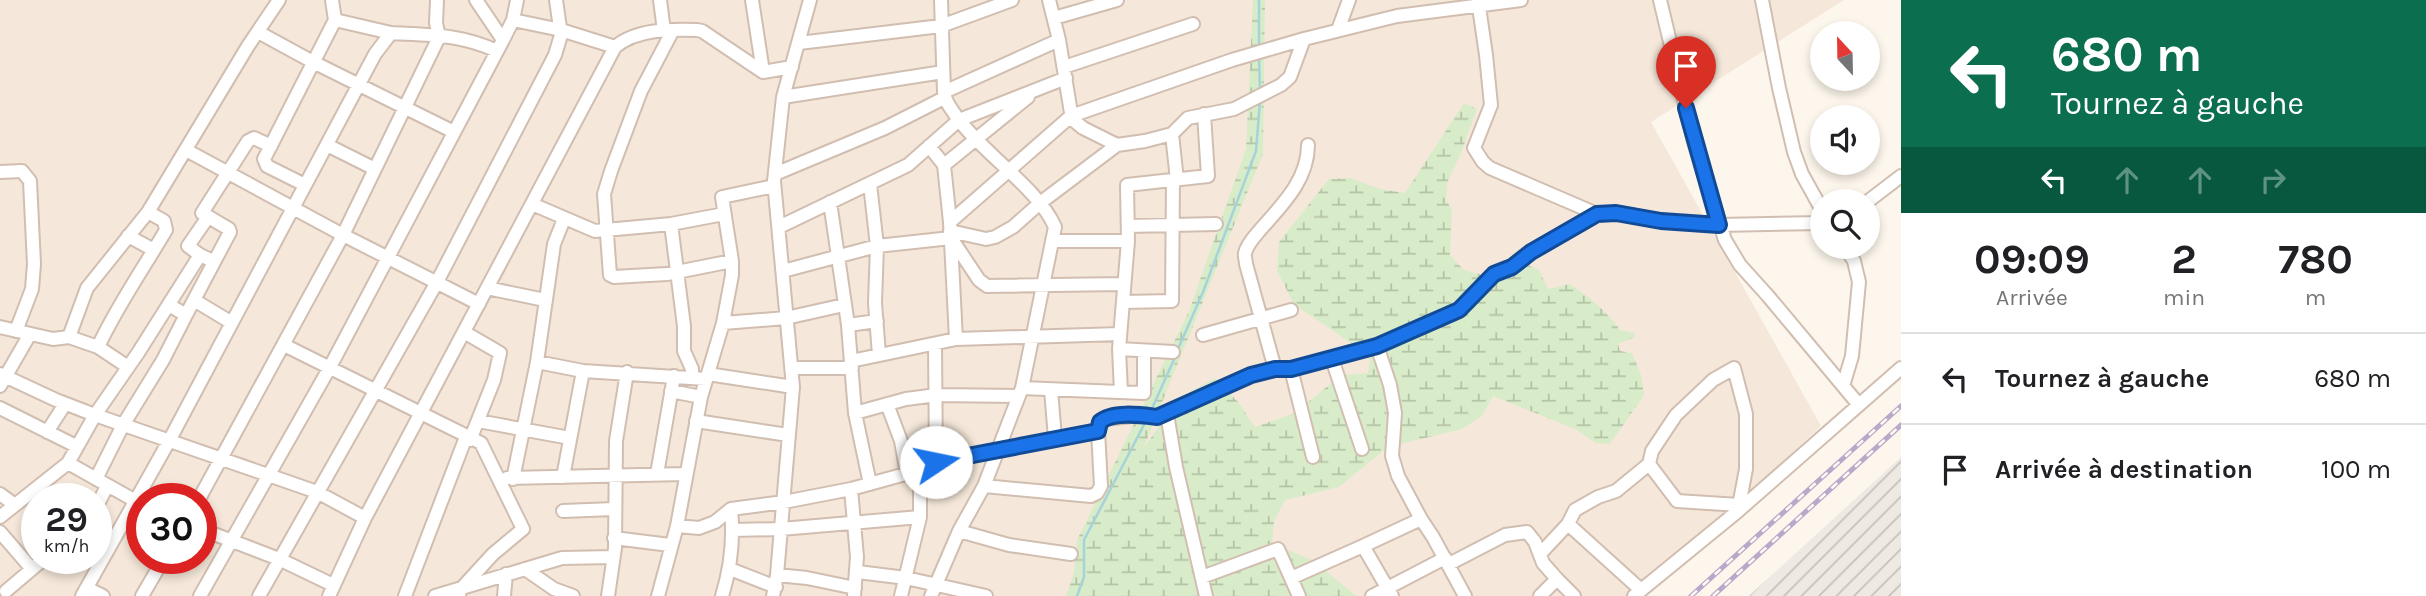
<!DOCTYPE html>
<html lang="fr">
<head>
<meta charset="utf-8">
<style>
  :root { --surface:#fff; --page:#f2f2f2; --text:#202124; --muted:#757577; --line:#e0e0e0 }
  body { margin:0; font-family:Karla,sans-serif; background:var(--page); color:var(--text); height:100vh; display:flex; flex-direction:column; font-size:26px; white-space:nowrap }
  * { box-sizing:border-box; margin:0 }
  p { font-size:23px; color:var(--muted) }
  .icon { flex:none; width:38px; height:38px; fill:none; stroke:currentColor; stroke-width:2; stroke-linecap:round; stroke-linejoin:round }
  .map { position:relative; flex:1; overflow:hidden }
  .drawer { display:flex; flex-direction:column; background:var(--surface); width:525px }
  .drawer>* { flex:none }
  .hud { background:#0b6e4f; color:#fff; overflow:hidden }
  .needle { width:46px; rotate:338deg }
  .buttons { position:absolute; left:1810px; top:21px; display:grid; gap:14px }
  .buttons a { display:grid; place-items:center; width:70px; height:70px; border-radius:50%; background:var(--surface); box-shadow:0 4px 10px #0003; font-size:35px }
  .speed { position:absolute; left:21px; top:483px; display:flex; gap:14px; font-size:35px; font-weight:700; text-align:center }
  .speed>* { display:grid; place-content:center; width:91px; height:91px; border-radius:50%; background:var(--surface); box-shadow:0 4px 10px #0003; line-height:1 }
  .speed small { font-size:18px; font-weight:400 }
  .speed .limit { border:10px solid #d22; background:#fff; color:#111 }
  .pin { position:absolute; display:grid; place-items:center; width:60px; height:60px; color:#fff; margin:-72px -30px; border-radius:50% 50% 50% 0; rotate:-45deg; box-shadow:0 0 7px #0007 }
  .pin .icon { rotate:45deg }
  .me { position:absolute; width:77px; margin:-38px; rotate:79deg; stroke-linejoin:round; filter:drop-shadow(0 0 5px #0008) }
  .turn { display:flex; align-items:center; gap:24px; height:147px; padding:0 35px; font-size:32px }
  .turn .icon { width:91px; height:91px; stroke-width:2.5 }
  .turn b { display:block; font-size:49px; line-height:60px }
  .lanes { display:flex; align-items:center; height:66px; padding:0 35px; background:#0003; justify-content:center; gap:35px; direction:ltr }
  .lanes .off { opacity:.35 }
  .eta { display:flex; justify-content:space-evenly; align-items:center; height:119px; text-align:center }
  .eta b { font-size:42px; font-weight:700; line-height:49px }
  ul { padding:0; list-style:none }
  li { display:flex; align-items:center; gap:21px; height:91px; padding:0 35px; border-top:2px solid var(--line) }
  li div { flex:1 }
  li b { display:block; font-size:26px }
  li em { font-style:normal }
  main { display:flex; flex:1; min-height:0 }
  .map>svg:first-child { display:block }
</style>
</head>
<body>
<main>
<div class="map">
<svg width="1901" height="596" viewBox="0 0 1901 596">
  <defs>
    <pattern id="industrial-furrows" width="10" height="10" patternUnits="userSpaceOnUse" patternTransform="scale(1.75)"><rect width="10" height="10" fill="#efe9e4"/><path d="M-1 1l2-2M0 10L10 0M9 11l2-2" fill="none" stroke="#c7c0bb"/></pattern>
    <pattern id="wetland-marsh" width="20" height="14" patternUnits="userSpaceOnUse" patternTransform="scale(1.75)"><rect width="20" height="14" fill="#d8ecc9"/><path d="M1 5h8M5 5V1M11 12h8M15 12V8" fill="none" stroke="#b4c2a5"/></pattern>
  </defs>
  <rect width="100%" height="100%" fill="#fdf6ec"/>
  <!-- residential -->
  <path fill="#f5e8da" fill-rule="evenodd" d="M 0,0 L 1844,0 L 1651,122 L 1821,426 L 1638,596 L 0,596 ZM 37,499 L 96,499 L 96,558 L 37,558 ZM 142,499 L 201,499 L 201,558 L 142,558 Z"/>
  <!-- industrial -->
  <path fill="url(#industrial-furrows)" d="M 1901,457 L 1901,596 L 1749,596 Z"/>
  <!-- wetland -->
  <path fill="url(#wetland-marsh)" d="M 1253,0 L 1265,0 L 1263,154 L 1143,449 L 1179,398 L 1215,378 L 1238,402 L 1255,427 L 1295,413 L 1341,375 L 1368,373 L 1371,350 L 1355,346 L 1294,304 L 1277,271 L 1279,242 L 1329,179 L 1350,178 L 1380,189 L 1405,193 L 1464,103 L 1477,109 L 1461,153 L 1447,183 L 1446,200 L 1452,210 L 1450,255 L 1464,270 L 1495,278 L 1510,257 L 1539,270 L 1548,289 L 1570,284 C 1588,296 1608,312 1620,330 L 1635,333 L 1635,337 L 1618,344 L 1620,351 L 1632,353 L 1641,375 L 1644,395 L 1610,444 L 1596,443 L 1575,429 L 1493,396 L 1482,416 L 1462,429 L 1388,447 L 1339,487 L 1285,500 L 1274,521 L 1272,543 L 1314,561 L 1356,596 L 1066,596 L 1074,573 L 1077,540 L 1189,311 L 1246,149 Z"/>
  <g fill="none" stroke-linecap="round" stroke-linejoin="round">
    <!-- stream -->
    <path stroke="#a5d3da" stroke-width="2.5" d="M 1259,49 L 1259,0
      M 1259,56 L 1260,91
      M 1178,349 L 1203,292 L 1256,151 L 1260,101
      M 1150,413 L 1176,355
      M 1077,596 L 1084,577 L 1084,540 L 1147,419"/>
    <!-- minor casing -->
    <g stroke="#d1beb0" stroke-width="16">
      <path id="minor" d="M 332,0 L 335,20
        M 476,0 L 503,40
        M 660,0 L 664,31
        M 752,0 L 763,72
        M 1049,0 L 1059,40 L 1072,119 L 1083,128 L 1117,145 L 1145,141 L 1172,134 L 1188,118 L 1234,109 L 1281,85 L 1290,77 L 1304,39 L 1397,16 L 1521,0
        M 1478,0 L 1486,55 L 1491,105 L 1474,148 L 1483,162 L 1490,168 L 1597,214 L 1616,213 L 1661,221 L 1719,225 L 1822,223
        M 1660,0 L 1694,142 L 1725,240 L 1740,265 L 1768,296 L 1859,405
        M 1762,0 L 1779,88 L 1794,152 L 1802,174 L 1822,210
        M 1054,18 L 1117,0
        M 513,20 L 561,30 L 615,47 C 636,29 671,29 697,30 L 702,31 L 763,72 L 792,67
        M 673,30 L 641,91 L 611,171 L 604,194 L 610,275 L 614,277 L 667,274 L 732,261
        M 1338,30 L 1349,0
        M 258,32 L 313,62 L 454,132
        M 799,43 L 941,26 L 1012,0
        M 1064,67 L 1193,24
        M 944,92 L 1059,40
        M 783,97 L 943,72
        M 1172,134 L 1177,180
        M 327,145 L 375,169
        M 929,146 L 944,165 L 950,222 L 956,339
        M 186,150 L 343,235 L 479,304
        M 944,165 L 1028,97
        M 0,172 L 22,171 L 30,181 L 34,264 L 32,289 L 16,331
        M 775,174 L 885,128 L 944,98
        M 870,184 L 877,246 L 875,303 L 879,355
        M 305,185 L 267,166 L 264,159 L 335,20 L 391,33
        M 830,202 L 848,325
        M 1867,202 L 1901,176
        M 532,204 L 595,231 L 671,224 L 724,214
        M 950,222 L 1071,116 L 1232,60 L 1304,39
        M 671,224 L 684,326 L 684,351 L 692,369 L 692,377
        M 1128,226 L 1216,224
        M 779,227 L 908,165 L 959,120 L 1066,78
        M 950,231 L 986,239 L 995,237 L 1013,227 L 1040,203 L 1117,145
        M 128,236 L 154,250
        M 1052,241 L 1128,241
        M 200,255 L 188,246 L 208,217
        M 783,271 L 877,246 L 951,238 L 979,280 L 987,286 L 1124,284
        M 487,288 L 545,300
        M 194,300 L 232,323
        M 1123,302 L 1172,301 L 1173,180
        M 186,315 L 230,232 L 229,229 L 202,213 L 248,141 L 254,138 L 271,146
        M 723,323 L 786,318 L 844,305
        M 0,327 L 53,339 L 69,337 L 98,347 L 128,367
        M 464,332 L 500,353 L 494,380 L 470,440
        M 1203,335 L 1291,310
        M 69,337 L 87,288 L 148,212 L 248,46 L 279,0
        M 935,344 L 936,462
        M 284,345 L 481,443 L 523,529 L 493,554 L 460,590 L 459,596
        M 1377,346 L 1390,385 L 1395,413 L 1392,456 L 1398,476 L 1421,519 L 1363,546 L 1392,596
        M 98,347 C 117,306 143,269 166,230 L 164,221 L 148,212
        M 1119,349 L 1173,352
        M 1332,359 L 1362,449
        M 851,361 L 956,339 L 1120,334
        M 537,362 L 583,371 L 706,379
        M 792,368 L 852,368
        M 1275,369 L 1291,369 L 1377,346 L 1459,310 L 1494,274 L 1512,267 L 1531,252 L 1597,214
        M 1291,369 L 1313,457
        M 0,374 L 56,400 L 95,415 L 317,492 L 365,518
        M 708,374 L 793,387
        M 0,386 L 30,334
        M 1843,386 L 1852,356 L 1859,282 L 1854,261 L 1845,247
        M 1022,388 L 1144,393 L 1144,351
        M 1051,390 L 1055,438
        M 671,391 L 701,397
        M 1121,392 L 1119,349 L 1128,241 L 1127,185 L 1208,176 L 1204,114
        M 887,404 L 901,441 L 907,474
        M 0,408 L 76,446
        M 855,413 L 906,399 L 937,395 L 1019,396
        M 1167,414 L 1176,467 L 1206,596
        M 478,421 L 570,438
        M 696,421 L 788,435
        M 47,432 L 65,404
        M 68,463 L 141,504
        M 1649,464 L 1677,501 L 1739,505
        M 657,474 L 674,376
        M 563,477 L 583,371
        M 507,478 L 685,474
        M 96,479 L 123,425 L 163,360 L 186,315 L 169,305
        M 513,479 L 537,362 L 554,244 L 564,219
        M 870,484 L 855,413 L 848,325 L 877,321
        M 984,486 L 1091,496 L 1097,493 L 1101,486 L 1098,431 L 1100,422 L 1103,419 L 1142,415 L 1157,417 L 1251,375 L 1275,369 L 1246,264 C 1246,260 1244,256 1245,253 C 1247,244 1255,236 1260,230 C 1282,205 1308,180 1308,145
        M 851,489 L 857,557 L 854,596
        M 0,494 L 15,505
        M 199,499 L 343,235 L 439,37 L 436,23 L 437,0
        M 96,508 L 107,486
        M 563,511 L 614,509
        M 0,517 L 68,463 L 95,415 L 138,353 L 200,255 L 213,261
        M 1421,519 L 1433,537 L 1465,596
        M 1568,524 L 1641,590
        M 677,526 L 699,528 L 715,522 L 731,509 L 784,502 L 851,489 L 920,470 L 936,462 L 1098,431
        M 201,529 L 279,559 L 333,585
        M 733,530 L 781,529 L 920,517
        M 959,531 L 1009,545 L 1071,554
        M 0,532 L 32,569
        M 614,538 L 670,545
        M 1540,554 L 1568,524 L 1575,510 L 1598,497 L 1616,491 L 1649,464 L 1652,451 L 1676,415 L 1713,380 L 1734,368 L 1746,414 L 1746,469 L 1738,511
        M 1449,564 L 1505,535 L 1527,532 L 1535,542 L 1543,563 L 1557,579
        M 525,569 L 554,589 L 573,596
        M 730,569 L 776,587
        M 858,572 L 906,578 L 986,596
        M 777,575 L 807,578 L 855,588
        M 1202,577 L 1278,549 L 1299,596
        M 1291,578 L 1363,546
        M 87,588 L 103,596
        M 6,591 L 45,558
        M 82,596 L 169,441 L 375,54 L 391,33 C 430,35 461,34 497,51
        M 142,596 L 164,558
        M 200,596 L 330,367 L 503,40 L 513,20 L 517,0
        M 259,596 L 437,282 L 555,55 L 561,35 L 556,0
        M 329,596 L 365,518 L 615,47
        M 405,596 L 466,437
        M 435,596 L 562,558 L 613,557
        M 504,596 L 506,574
        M 608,596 L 615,548 L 616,441 L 627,372
        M 658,596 L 677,526 L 701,397 L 723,323 L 732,275 L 732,261 L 722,197 L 774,186
        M 722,596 C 731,567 734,539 731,509
        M 773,596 L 777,575 L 793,387 L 774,181 L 783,97 L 810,0
        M 901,596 L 920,517 L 920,470
        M 931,596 L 959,531 L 984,486 L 1022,388 L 1055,227 C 1038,188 983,154 956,116 C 951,108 945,102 944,92 L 941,0
        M 1372,596 L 1445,558
        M 1540,596 L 1557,579 L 1574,596
        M 1634,596 L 1738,511 L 1901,368"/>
    </g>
    <!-- minor -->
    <use href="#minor" stroke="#fff" stroke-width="12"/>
    <!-- rail casing -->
    <g stroke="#b9a8c9" stroke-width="5">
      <path id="rail" d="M 1691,596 L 1901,406
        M 1713,596 L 1901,425"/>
    </g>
    <!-- rail -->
    <use href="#rail" stroke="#fffaf3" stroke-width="2.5" stroke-dasharray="8" stroke-linecap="butt"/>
  </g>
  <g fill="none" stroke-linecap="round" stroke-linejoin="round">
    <!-- route casing -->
    <g stroke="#114b97" stroke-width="18">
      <path id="route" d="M 936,462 L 1098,431 L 1100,422 C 1112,411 1141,415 1157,417 L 1251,375 L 1275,369 L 1291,369 L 1377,346 L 1459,310 L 1494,274 L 1512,267 L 1531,252 L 1597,214 L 1616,213 L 1661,221 L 1719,225 L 1686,108"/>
    </g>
    <!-- route -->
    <use href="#route" stroke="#1a73e8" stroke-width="12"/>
  </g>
</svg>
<div class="buttons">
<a><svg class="needle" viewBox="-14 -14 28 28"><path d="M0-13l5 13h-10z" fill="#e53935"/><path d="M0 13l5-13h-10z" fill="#757577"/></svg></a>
<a><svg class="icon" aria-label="sound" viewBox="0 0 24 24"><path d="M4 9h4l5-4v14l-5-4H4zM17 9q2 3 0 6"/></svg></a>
<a><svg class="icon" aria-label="search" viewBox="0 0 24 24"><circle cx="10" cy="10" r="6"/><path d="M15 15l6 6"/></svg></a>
</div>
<div class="speed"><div>29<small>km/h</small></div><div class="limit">30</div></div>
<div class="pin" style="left:1686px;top:108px;background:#d93025"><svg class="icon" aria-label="arrive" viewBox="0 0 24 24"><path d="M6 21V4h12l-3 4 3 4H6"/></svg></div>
<svg class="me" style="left:936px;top:462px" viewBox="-20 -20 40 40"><circle r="19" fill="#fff"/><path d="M0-13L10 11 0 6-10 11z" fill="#1a73e8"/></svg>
</div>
<section class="drawer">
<div class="hud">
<div class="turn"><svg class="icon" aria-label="left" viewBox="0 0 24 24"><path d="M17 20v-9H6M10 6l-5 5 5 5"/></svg><div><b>680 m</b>Tournez à gauche</div></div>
<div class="lanes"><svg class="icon" aria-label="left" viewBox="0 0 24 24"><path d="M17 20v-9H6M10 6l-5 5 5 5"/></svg><svg class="icon off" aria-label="ahead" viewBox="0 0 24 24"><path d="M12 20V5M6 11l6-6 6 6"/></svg><svg class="icon off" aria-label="ahead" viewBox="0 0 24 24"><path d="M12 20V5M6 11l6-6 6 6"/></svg><svg class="icon off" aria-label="right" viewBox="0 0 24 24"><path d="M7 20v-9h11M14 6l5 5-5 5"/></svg></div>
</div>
<div class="eta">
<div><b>09:09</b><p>Arrivée</p></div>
<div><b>2</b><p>min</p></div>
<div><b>780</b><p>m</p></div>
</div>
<ul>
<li><svg class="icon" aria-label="left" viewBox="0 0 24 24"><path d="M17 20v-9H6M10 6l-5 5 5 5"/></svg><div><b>Tournez à gauche</b></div><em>680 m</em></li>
<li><svg class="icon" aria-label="arrive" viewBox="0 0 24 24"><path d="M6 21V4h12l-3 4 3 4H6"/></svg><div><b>Arrivée à destination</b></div><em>100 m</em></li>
</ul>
</section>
</main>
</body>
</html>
